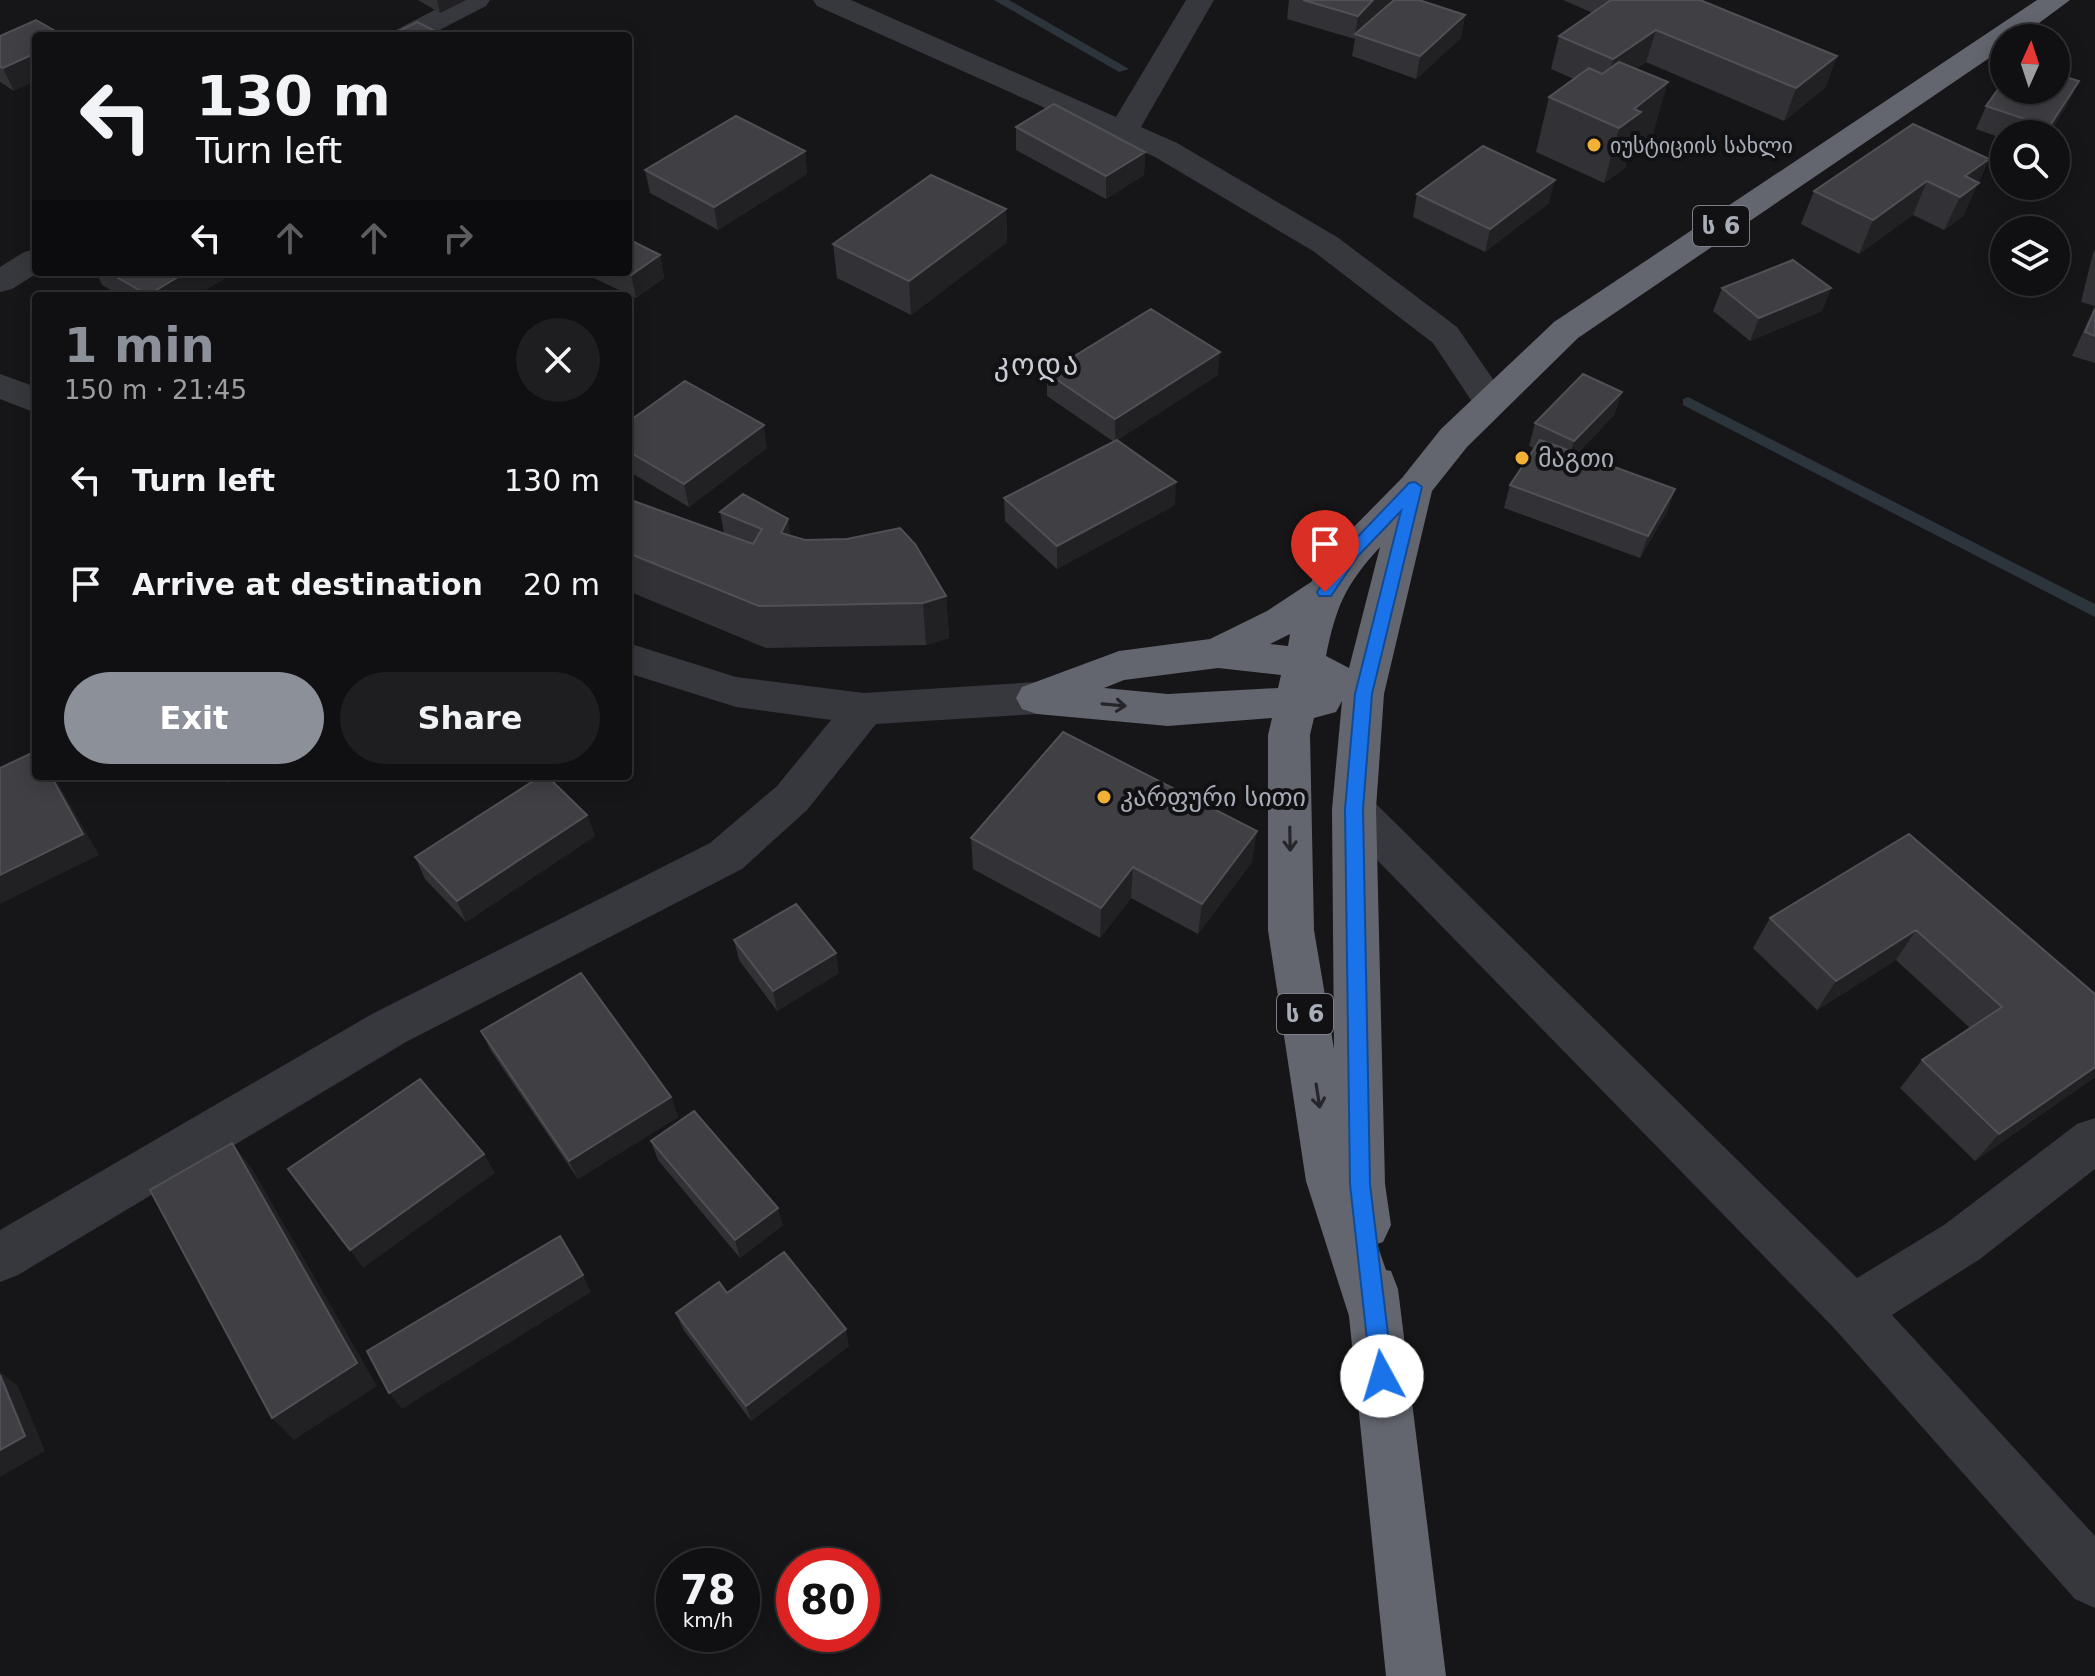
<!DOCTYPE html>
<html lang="en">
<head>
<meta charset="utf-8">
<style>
  :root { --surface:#101012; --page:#1e1e20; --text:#f1f3f6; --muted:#9c9d9f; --line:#303032; --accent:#8c9099 }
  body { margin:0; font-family:"DejaVu Sans","Noto Sans Georgian",sans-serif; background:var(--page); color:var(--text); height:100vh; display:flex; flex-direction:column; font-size:30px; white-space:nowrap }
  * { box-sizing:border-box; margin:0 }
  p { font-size:26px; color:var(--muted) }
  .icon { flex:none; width:44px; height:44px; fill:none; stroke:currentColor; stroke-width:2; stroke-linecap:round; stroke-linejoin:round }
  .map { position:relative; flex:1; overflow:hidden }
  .details { position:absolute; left:32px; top:292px; width:600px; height:488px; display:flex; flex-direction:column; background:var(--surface); border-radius:8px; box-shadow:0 4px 20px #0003,0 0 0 2px var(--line) }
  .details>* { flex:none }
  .top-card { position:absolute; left:32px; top:32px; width:600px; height:244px; border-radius:8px; box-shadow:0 4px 20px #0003,0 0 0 2px var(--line); background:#101012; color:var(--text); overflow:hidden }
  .needle { width:52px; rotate:3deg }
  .controls { position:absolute; left:1990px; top:24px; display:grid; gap:16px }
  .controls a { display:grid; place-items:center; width:80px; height:80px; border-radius:50%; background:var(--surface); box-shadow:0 4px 20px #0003,0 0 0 2px var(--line); font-size:40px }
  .speed { position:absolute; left:656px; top:1548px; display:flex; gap:16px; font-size:40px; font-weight:700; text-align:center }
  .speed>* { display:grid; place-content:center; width:104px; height:104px; border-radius:50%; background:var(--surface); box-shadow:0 4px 20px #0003,0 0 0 2px var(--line); line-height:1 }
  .speed small { font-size:20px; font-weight:400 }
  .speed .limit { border:12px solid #d22; background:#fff; color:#111 }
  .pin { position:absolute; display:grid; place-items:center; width:68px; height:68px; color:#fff; margin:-82px -34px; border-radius:50% 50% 50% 0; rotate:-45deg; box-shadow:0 0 8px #0007 }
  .pin .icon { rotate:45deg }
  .me { position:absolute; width:88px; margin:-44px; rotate:354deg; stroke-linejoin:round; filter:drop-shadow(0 0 6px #0008) }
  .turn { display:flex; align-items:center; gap:28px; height:168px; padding:0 32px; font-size:36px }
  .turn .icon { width:104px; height:104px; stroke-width:2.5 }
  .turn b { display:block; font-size:56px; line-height:68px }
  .lanes { display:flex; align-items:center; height:76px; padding:0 32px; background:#0003; justify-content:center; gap:40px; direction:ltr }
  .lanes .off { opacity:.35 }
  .round { display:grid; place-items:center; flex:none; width:84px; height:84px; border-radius:42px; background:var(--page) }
  .overview { display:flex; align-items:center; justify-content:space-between; height:136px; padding:0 32px }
  h1 { font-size:48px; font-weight:600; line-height:60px; color:var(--accent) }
  .primary-button { display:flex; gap:16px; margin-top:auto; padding:16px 32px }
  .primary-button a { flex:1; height:92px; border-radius:48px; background:var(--accent); color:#fff; font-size:32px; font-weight:600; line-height:92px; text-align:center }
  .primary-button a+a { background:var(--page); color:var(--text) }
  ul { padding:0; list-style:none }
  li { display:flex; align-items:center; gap:24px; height:104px; padding:0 32px }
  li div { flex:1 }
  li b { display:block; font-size:30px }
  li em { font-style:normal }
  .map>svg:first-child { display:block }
</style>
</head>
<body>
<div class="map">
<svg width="2095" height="1676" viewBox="0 0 2095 1676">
  <rect width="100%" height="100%" fill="#161618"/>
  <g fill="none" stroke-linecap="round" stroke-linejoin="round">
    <!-- stream -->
    <path fill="#2c353c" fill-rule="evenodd" d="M 994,0 L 1009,0 L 1129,69 L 1119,72 Z
      M 1688,397 L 2095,604 L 2095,617 L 1683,405 L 1683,399 Z"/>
    <!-- minor -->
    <path fill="#37383d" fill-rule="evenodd" d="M 454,0 L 490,0 L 486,6 L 428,36 L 391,36 L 396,30 Z
      M 813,0 L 851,0 L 1116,117 L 1186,0 L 1214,0 L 1141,127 L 1177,143 L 1337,237 L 1457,327 L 1508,401 L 1503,409 L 1490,413 L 1477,409 L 1433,343 L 1313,251 L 1155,157 L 817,6 Z
      M 36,249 L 36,272 L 39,272 L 12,289 L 0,292 L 0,267 L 24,252 Z
      M 0,374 L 36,387 L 36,413 L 0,399 Z
      M 628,643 L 736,677 L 864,693 L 1037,682 L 1052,687 L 1058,698 L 1052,709 L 1037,714 L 876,724 L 807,810 L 742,869 L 406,1042 L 18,1275 L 0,1282 L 0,1230 L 372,1014 L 710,843 L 777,786 L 831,720 L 736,707 L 628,673 Z
      M 1354,792 L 1369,797 L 1857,1278 L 1944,1225 L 2077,1124 L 2095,1118 L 2095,1169 L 1980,1259 L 1892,1315 L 2095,1536 L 2095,1608 L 2075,1599 L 1834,1328 L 1339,821 L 1332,809 L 1339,797 Z"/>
    <!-- highway -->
    <path fill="#63666e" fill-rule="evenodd" d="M 2037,0 L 2070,0 L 2019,38 L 2004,38 L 2004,48 L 1578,338 L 1467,447 L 1432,491 L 1384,694 L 1376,809 L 1385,1184 L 1391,1225 L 1383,1242 L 1377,1244 L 1386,1270 L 1391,1271 L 1398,1289 L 1446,1676 L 1386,1676 L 1349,1316 L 1306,1181 L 1268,930 L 1268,735 L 1272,718 L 1168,726 L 1037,714 L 1022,709 L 1016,698 L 1022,687 L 1119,651 L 1210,639 L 1267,611 L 1311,582 L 1339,542 L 1402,478 L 1441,429 L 1554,322 ZM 1380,547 L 1349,668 L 1326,656 C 1336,607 1345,585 1380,547 ZM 1290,634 L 1288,646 L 1270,644 ZM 1218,668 L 1281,675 L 1278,688 L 1168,694 L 1104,688 L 1124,680 ZM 1342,701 L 1332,809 L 1334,1049 L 1314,930 L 1310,735 L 1314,718 L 1336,712 Z"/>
  </g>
  <!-- wall -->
  <path fill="#323236" d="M 418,0 L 466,0 L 440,13 Z
    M 1289,0 L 1391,0 L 1378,13 L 1465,15 L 1461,38 L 1416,79 L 1352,56 L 1355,39 L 1287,19 Z
    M 1563,0 L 1700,0 L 1837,56 L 1825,88 L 1784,121 L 1646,62 L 1636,69 L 1652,138 L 1628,156 L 1625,168 L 1604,183 L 1536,152 L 1549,97 L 1574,79 L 1551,69 L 1559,36 L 1593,13 Z
    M 0,36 L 14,91 L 0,82 Z
    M 2068,104 L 2049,134 L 2004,134 L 2004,139 L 1976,129 L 1986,106 Z
    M 1016,127 L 1145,152 L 1144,175 L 1106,199 L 1016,150 Z
    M 805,151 L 807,174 L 718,230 L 650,193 L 645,170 Z
    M 1989,159 L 1963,216 L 1944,230 L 1913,215 L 1859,254 L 1801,224 L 1814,191 Z
    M 1417,194 L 1549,203 L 1485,252 L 1413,217 Z
    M 1006,209 L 1007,242 L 911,315 L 837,278 L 833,244 Z
    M 2095,249 L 2095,363 L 2072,356 L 2095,306 L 2081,302 L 2093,253 Z
    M 660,255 L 664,278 L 636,298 L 581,272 L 628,272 Z
    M 96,272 L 234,272 L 234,273 L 195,296 L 121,296 L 102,285 Z
    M 1722,288 L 1831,288 L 1822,311 L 1750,341 L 1713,311 Z
    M 1047,373 L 1218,375 L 1117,440 L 1175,505 L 1057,569 L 1005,521 L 1004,498 L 1114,442 L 1047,396 Z
    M 1622,392 L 1614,415 L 1577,454 L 1675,489 L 1667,512 L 1640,558 L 1504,508 L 1510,485 L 1534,448 L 1529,446 L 1535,423 Z
    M 628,422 L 767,448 L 689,507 L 628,471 Z
    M 628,499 L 724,533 L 720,512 L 790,536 L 946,596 L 949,638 L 926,645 L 766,648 L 628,591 Z
    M 218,776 L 237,776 L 229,783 Z
    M 587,815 L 595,836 L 466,922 L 425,879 L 415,857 Z
    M 1909,834 L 2095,994 L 2095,1077 L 1975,1161 L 1900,1088 L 1922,1060 L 1970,1028 L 1896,960 L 1817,1010 L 1753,948 L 1770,918 Z
    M 971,838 L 1252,862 L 1198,934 L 1131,898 L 1100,938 L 973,869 Z
    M 734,940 L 839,973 L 777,1011 L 739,960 Z
    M 481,1031 L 671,1097 L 678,1117 L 578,1179 L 491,1051 Z
    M 651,1141 L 783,1225 L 740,1258 L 658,1160 Z
    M 727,1293 L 849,1346 L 751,1421 L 683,1329 L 676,1313 Z"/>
  <!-- shaded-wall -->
  <path fill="#212124" d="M 437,0 L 466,0 L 440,13 Z
    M 1373,0 L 1391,0 L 1358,35 L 1355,34 L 1358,16 Z
    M 1465,15 L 1461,38 L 1416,79 L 1420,56 Z
    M 1656,30 L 1646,62 L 1605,92 L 1613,59 Z
    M 36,53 L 36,81 L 14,91 L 3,68 Z
    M 1837,56 L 1825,88 L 1784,121 L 1796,88 Z
    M 2079,81 L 2068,104 L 2049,134 L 2046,134 Z
    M 1668,82 L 1652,138 L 1628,156 L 1625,168 L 1604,183 L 1619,128 L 1634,109 Z
    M 805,151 L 807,174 L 718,230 L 714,207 Z
    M 1145,152 L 1144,175 L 1106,199 L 1106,176 Z
    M 1989,159 L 1963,216 L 1944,230 L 1960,197 L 1965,176 Z
    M 1555,180 L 1549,203 L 1485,252 L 1490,229 Z
    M 1927,181 L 1913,215 L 1859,254 L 1873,220 Z
    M 1006,209 L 1007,242 L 911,315 L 909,281 Z
    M 660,255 L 664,278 L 636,298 L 631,275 Z
    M 186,272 L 234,272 L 234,273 L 195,296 L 148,296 L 148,295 Z
    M 1831,288 L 1822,311 L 1750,341 L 1759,318 Z
    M 1220,352 L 1218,375 L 1115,442 L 1115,419 Z
    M 1622,392 L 1614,415 L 1567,464 L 1574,441 Z
    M 764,425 L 767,448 L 689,507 L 684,484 Z
    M 1176,482 L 1175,505 L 1057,569 L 1057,546 Z
    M 1675,489 L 1667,512 L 1640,558 L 1648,536 Z
    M 788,519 L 794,561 L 781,533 Z
    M 946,596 L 949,638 L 926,645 L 923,603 Z
    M 51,776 L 54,776 L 99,855 L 0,904 L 0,875 Z
    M 225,776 L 237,776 L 229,783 Z
    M 587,815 L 595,836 L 466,922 L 457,901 Z
    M 1257,831 L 1252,862 L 1198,934 L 1202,904 Z
    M 1133,867 L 1131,898 L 1100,938 L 1101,908 Z
    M 1916,930 L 1896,960 L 1817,1010 L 1836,981 Z
    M 836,953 L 839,973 L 777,1011 L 773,991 Z
    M 2095,1067 L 2095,1077 L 1975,1161 L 1999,1134 Z
    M 671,1097 L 678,1117 L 578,1179 L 569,1161 Z
    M 232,1143 L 253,1170 L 377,1386 L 294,1440 L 272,1418 Z
    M 484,1154 L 495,1173 L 363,1268 L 350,1250 Z
    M 778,1208 L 783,1225 L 740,1258 L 735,1240 Z
    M 583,1275 L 591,1292 L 402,1409 L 389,1393 Z
    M 846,1329 L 849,1346 L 751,1421 L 746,1406 Z
    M 0,1372 L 18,1386 L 45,1451 L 0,1477 Z"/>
  <!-- building -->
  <path fill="#3f3f44" stroke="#4f5156" stroke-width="2" d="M 1303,0 L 1373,0 L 1358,16 Z
    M 1394,0 L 1419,0 L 1465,15 L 1420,56 L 1355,34 Z
    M 1611,0 L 1700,0 L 1837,56 L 1796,88 L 1656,30 L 1613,59 L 1559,36 Z
    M 36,20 L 64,36 L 36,36 L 36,53 L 3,68 L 0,67 L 0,36 Z
    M 417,22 L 445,36 L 389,36 Z
    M 1619,62 L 1668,82 L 1634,109 L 1641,112 L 1619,128 L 1549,97 L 1589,68 L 1602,74 Z
    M 2056,74 L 2079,81 L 2049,127 L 1986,106 L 2004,81 L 2004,90 L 2056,90 Z
    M 1054,104 L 1145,152 L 1106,176 L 1016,127 Z
    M 736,116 L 805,151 L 714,207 L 645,170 Z
    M 1913,124 L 1989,159 L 1965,176 L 1979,183 L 1960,197 L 1927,181 L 1873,220 L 1814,191 Z
    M 1483,146 L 1555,180 L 1490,229 L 1417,194 Z
    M 931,175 L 1006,209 L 909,281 L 833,244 Z
    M 628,239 L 660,255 L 631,275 L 624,272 L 628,272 Z
    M 1793,260 L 1831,288 L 1759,318 L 1722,288 Z
    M 108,272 L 186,272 L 148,295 Z
    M 1151,309 L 1220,352 L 1115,419 L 1047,373 Z
    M 2095,309 L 2095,336 L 2085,332 Z
    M 1583,374 L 1622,392 L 1574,441 L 1535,423 Z
    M 685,381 L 764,425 L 684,484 L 628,451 L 628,422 Z
    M 1117,440 L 1176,482 L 1057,546 L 1004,498 Z
    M 1540,440 L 1675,489 L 1648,536 L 1510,485 Z
    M 743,494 L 788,519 L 781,533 L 805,540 L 847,539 L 900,528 L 915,544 L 946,596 L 923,603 L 759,606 L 628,553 L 628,499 L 753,544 L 762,529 L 720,512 Z
    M 1063,732 L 1257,831 L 1202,904 L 1133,867 L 1101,908 L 971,838 Z
    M 36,751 L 36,776 L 51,776 L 83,834 L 0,875 L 0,768 Z
    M 541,776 L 547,776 L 587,815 L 457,901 L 415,857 Z
    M 1909,834 L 2095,994 L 2095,1067 L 1999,1134 L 1922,1060 L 2002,1007 L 1916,930 L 1836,981 L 1770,918 Z
    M 796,904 L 836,953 L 773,991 L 734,940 Z
    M 581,973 L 671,1097 L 569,1161 L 481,1031 Z
    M 420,1079 L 484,1154 L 350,1250 L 288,1169 Z
    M 694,1111 L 778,1208 L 735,1240 L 651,1141 Z
    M 232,1143 L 357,1363 L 272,1418 L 150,1190 Z
    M 560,1236 L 583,1275 L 389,1393 L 367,1351 Z
    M 784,1252 L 846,1329 L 746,1406 L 676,1313 L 719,1282 L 727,1293 Z
    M 0,1375 L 25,1436 L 0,1450 Z"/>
  <!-- one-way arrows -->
  <defs><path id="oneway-shaft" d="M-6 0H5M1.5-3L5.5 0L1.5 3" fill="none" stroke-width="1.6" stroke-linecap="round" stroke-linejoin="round" transform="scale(2)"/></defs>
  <g stroke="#26262a">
    <use href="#oneway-shaft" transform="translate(1114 705) rotate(5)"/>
    <use href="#oneway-shaft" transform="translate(1290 839) rotate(89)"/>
    <use href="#oneway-shaft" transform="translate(1318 1096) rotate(81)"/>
  </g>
  <!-- route -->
  <path fill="#1a73e8" stroke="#114b97" stroke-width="2" d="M 1415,482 L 1422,487 L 1372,694 L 1363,809 L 1370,1184 L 1393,1376 L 1390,1384 L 1382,1387 L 1374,1384 L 1371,1376 L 1350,1184 L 1345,809 L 1355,694 L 1401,511 L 1358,556 L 1331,596 L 1319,596 L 1317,592 L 1347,548 L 1409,483 Z"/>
  <!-- markers -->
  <g fill="#f2b134" stroke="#111113" stroke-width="3">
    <circle cx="1594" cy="145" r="8"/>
    <circle cx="1522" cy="458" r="8"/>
    <circle cx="1104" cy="797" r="8"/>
  </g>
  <g text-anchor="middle" stroke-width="8" stroke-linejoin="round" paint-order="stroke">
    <!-- far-poi labels -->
    <g font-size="22" fill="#a8adb8" stroke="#111113" text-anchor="start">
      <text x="1610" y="153">იუსტიციის სახლი</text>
    </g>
    <!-- shield labels -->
    <g fill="#111113" stroke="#7b7e86" stroke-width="2">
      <rect x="1693" y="206" width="56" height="40" rx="6"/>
      <rect x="1277" y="994" width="56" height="40" rx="6"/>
    </g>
    <g font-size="24" font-weight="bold" fill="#a8adb8">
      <text x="1721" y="234">ს 6</text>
      <text x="1305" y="1022">ს 6</text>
    </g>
    <!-- poi labels -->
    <g font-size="26" fill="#a8adb8" stroke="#111113" text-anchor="start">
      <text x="1538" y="467">მაგთი</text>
      <text x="1120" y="806">კარფური სითი</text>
    </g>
    <!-- quarter labels -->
    <g font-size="30" letter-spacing="2" fill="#c9ccd4" stroke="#111113">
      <text x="1037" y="375">კოდა</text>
    </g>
  </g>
</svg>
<div class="controls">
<a><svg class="needle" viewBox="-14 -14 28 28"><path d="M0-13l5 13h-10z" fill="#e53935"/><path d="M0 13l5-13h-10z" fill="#9c9d9f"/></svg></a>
<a><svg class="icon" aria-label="search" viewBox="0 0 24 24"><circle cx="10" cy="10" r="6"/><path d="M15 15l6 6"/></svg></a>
<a><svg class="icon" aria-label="layers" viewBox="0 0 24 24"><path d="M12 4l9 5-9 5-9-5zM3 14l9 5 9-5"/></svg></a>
</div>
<div class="speed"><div>78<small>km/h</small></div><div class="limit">80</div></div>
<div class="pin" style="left:1325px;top:592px;background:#d93025"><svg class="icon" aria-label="arrive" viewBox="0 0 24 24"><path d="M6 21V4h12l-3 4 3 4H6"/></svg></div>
<svg class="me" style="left:1382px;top:1376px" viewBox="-20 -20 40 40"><circle r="19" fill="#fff"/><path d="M0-13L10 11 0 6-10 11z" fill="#1a73e8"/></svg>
<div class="top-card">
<div class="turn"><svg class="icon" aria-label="left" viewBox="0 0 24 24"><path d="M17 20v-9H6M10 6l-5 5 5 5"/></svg><div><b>130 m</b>Turn left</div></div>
<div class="lanes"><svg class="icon" aria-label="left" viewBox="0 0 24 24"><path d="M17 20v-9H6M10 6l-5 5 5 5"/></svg><svg class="icon off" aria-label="ahead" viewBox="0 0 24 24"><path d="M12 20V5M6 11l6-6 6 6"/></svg><svg class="icon off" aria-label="ahead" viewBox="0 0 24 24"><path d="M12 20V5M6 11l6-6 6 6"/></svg><svg class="icon off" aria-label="right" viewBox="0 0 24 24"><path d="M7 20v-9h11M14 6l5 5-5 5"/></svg></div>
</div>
<section class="details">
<div class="overview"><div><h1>1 min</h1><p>150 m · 21:45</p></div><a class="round"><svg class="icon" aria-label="close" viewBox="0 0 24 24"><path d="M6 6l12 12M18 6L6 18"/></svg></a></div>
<ul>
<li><svg class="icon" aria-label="left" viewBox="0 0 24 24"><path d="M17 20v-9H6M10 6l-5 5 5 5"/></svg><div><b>Turn left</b></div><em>130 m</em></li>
<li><svg class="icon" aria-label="arrive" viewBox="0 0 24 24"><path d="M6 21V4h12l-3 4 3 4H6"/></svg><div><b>Arrive at destination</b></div><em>20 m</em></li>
</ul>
<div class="primary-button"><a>Exit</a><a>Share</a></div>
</section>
</div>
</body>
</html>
